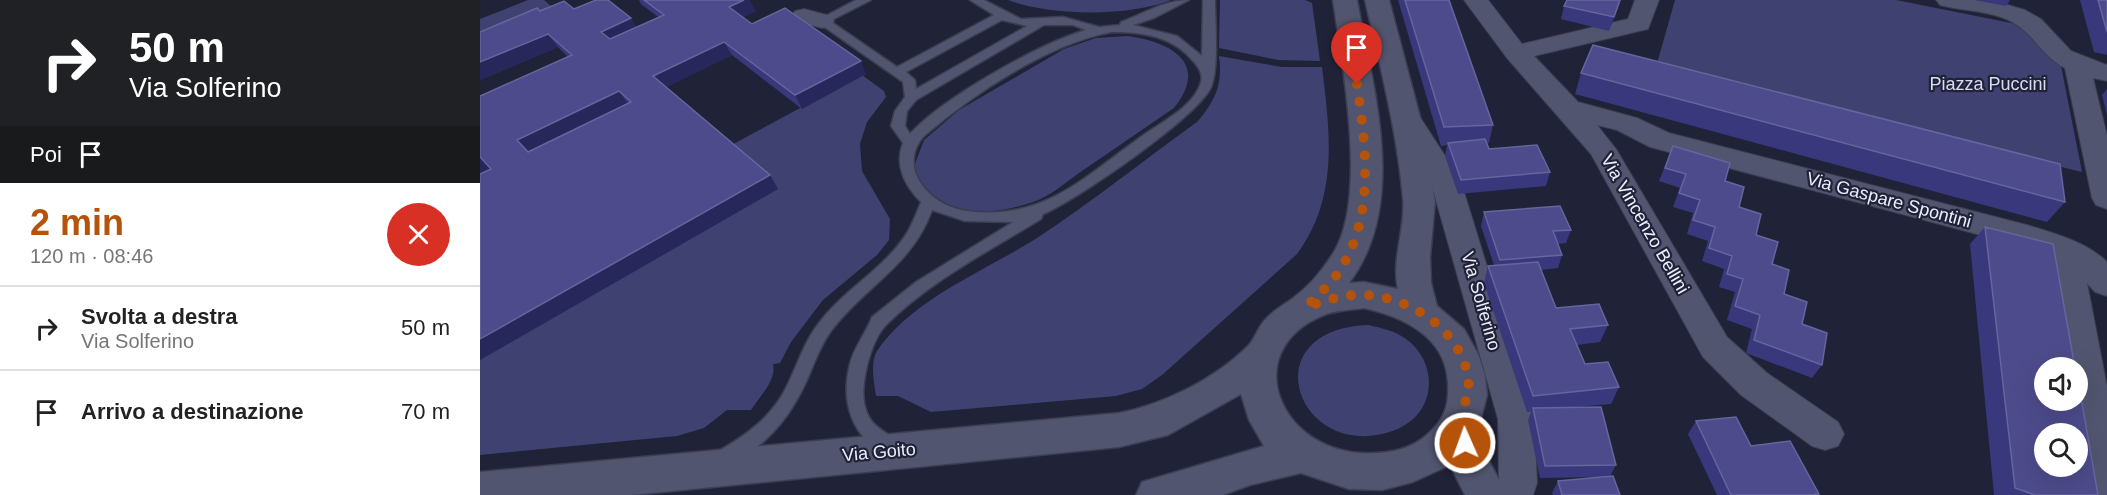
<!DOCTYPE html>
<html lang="it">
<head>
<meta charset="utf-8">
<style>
  :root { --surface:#fff; --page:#f6f6f6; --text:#222; --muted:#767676; --line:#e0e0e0; --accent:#b45309 }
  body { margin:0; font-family:Arial,sans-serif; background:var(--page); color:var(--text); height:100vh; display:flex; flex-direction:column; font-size:22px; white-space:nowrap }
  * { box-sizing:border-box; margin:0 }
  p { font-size:20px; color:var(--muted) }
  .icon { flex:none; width:33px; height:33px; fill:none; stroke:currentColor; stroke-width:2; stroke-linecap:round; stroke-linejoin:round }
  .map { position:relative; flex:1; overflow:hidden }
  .sheet { display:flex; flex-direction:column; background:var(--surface); width:480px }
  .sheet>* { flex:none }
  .hud { background:#202124; color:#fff; overflow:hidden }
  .buttons { position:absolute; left:1554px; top:357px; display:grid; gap:12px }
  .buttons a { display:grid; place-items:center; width:54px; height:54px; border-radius:50%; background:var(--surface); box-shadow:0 6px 24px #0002; font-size:30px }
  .pin { position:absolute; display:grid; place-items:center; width:51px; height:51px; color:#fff; margin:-62px -26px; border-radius:50% 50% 50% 0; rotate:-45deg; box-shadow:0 0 6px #0007 }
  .pin .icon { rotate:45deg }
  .me { position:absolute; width:66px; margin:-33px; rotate:358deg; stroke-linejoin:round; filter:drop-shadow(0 0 4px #0008) }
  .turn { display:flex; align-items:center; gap:21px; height:126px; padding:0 30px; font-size:27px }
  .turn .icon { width:78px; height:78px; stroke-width:2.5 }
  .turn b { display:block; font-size:42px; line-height:51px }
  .then { display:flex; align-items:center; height:57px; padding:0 30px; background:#0003; gap:12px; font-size:22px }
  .round { display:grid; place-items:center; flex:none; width:63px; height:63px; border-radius:32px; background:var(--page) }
  .head { display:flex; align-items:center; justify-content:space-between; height:102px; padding:0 30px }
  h1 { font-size:36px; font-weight:800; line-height:45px; color:var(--accent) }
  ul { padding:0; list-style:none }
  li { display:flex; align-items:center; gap:18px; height:84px; padding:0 30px; border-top:2px solid var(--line) }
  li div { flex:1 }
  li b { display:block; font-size:22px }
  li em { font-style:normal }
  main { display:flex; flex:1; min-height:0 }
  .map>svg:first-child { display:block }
</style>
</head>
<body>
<main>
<section class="sheet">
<div class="hud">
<div class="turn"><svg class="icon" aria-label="right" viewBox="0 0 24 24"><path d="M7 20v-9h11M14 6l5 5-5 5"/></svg><div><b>50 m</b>Via Solferino</div></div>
<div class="then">Poi<svg class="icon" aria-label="arrive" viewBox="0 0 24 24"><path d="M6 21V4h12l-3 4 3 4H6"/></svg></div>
</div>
<div class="head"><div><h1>2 min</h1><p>120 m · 08:46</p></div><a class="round" style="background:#d93025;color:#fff"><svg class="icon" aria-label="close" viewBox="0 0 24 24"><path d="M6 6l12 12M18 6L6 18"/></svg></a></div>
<ul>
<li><svg class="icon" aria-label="right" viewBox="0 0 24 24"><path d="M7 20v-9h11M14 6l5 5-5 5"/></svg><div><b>Svolta a destra</b><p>Via Solferino</p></div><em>50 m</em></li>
<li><svg class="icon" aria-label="arrive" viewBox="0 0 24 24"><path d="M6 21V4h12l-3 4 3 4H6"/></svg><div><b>Arrivo a destinazione</b></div><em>70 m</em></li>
</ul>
</section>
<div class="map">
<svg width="1627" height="495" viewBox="0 0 1627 495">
  <rect width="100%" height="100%" fill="#202238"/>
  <!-- green -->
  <path fill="#3f4270" d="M 48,0 L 64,0 L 82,16 L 0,46 L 0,19 Z
    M 528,0 L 691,0 C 649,17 570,16 528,0 Z
    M 740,0 L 825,0 L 832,3 L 840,61 L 798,60 L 739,48 Z
    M 1195,0 L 1416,0 L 1541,25 L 1581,66 L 1602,172 L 1176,67 Z
    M 648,36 C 691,42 730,63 694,108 C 662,130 631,151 599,173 C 585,183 569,197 553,202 C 507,218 457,217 433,169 L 444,140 L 479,110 L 584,49 L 616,38 Z
    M 739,56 L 802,67 L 842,67 C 850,133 859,197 817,254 L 682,375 L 662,389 L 636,396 L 451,412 L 418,396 L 396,396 C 394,383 390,362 397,351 C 432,299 505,271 557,238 C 612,202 664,160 717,122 C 735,101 743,85 739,56 Z
    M 382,75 L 404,91 L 406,97 L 387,122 L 380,144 L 382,171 L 410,219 L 409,240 L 397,255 L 343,300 L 311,342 L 300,363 L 293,364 C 297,380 279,397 271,410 L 247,410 L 224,428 L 197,436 L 0,455 L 0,358 L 244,149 Z
    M 888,325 C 902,328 915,331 926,339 C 951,357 957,392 937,415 C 926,427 913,432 897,435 C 812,449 777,329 888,325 Z"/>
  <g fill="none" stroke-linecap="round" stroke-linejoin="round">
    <!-- lane casing -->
    <g stroke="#3c3d50" stroke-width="3">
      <path id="lane" d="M 376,0 L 391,0 L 350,21 L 417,67 L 514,15 L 490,0 L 504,0 L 541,19 L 583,17 L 619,27 L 640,25 L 641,22 C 663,14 685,0 709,0 L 674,18 L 653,25 L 697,36 L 722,56 L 723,0 L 735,0 C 735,21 739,70 731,87 C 719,116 594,202 563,214 L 561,219 C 509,251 450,281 406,325 C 391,340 379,386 385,407 C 392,433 411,429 419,447 L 416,453 L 410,455 C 372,441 360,401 370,364 C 373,350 384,335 390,322 L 392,317 L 436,282 L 533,222 L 485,221 L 452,210 C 432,266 385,286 351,331 C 340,346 334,364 327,380 C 310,418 283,451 243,466 L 237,464 L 234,458 L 237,452 C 265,436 291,418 306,388 C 317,366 324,342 339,323 C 363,291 400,271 423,239 C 431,228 436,215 441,202 C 425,186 414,165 423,143 L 411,126 L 415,111 L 425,97 L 423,82 L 336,21 ZM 522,20 L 547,26 L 436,89 L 435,80 L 426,72 ZM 564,25 L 593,25 L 606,30 C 560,43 461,99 430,134 L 425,126 L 427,111 L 436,100 ZM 632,32 C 663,32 693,36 714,62 C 719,68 723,74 721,82 C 714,108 677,124 658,139 C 605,177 566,217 497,212 C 476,211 455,203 442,185 C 430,169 431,150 444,136 C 492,95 569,43 632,32 Z"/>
    </g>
    <!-- street casing -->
    <g stroke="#3c3d50" stroke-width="2">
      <path id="street" d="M 984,0 L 1008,0 L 1042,44 L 1148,19 L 1155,0 L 1179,0 L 1168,29 L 1054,56 L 1098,102 L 1157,118 L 1189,133 L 1547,225 C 1574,233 1607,242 1627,262 L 1627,296 L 1615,292 L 1607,283 L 1627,387 L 1627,495 L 1610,495 L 1607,490 L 1593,400 L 1598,400 L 1598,368 L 1588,368 L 1571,259 L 1538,245 L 1170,147 L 1137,130 L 1117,125 L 1136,149 L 1247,337 L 1287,373 L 1358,422 L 1364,434 L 1358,446 L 1345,450 L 1332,446 L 1261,395 L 1223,357 L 1111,154 L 1027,58 Z
        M 1456,0 L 1511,0 L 1545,10 L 1561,19 L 1591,51 L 1627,65 L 1627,81 L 1613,78 L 1627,136 L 1627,209 L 1616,205 L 1612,198 L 1585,68 C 1565,58 1557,40 1540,27 C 1518,10 1486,12 1460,5 Z
        M 324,9 L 351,16 L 354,21 L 351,26 L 342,28 L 315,21 L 312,16 L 315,11 Z
        M 926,108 L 936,111 L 980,179 L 1054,419 L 1057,483 L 1053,495 L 1013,495 L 1019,483 L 1018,419 L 950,179 L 912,117 L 916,111 Z"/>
    </g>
    <!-- secondary casing -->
    <g stroke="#3c3d50" stroke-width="3">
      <path id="secondary" d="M 853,0 L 877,0 C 893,88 929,204 869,283 L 884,282 L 918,289 C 911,259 926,228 923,198 C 917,131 900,66 885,0 L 909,0 L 940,117 L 955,201 L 950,257 L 951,283 L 957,306 L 984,329 L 999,356 L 1005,376 L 1007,395 L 1000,422 L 1008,459 L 1027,495 L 985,495 L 970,465 L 933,482 L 902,490 L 869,489 L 821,473 L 770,485 L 743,495 L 656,495 L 662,482 L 784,446 L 769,420 L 761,394 L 688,435 L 639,447 L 152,495 L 0,495 L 0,472 L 639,413 C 684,404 733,380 767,347 C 774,341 777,329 784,321 C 792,311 802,306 812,299 C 827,288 842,271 852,255 C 889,201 862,63 853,0 ZM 884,308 C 924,317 966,337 968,383 C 969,402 966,416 953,429 C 937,446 919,452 896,453 C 801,459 755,351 844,315 C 856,310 871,310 884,308 Z"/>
    </g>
    <!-- lane -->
    <use href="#lane" fill="#52556f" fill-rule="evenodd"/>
    <!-- street -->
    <use href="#street" fill="#52556f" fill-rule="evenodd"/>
    <!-- secondary -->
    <use href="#secondary" fill="#52556f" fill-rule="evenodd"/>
  </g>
  <!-- wall -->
  <path fill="#3a387d" d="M 159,0 L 264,0 L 276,11 L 263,17 L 272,24 L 386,74 L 322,109 L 252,55 L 186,87 L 290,175 L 298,189 L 0,360 L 88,57 L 78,47 L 0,80 L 60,11 L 94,9 L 157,27 L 178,17 L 161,4 Z
    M 918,0 L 969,0 L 1013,125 L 1009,143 L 1007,143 L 1009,149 L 1070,172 L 1066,186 L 978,194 L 965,156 L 967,145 L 961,146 Z
    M 1141,0 L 1129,31 L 1081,19 L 1084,6 Z
    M 1494,0 L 1530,0 L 1526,6 Z
    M 1600,0 L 1627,0 L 1627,55 L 1614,52 Z
    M 1101,73 L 1585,202 L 1567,222 L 1095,94 Z
    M 1627,89 L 1627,115 L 1622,95 Z
    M 1193,146 L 1245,181 L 1292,264 L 1304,294 L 1322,324 L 1342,365 L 1332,378 L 1266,353 L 1272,329 L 1247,320 L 1255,292 L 1239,287 L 1244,269 L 1222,261 L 1228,241 L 1207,234 L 1213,213 L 1193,207 L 1200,188 L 1179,181 Z
    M 1004,212 L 1091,230 L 1086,243 L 1078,244 L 1082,255 L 1078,268 L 1061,270 L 1076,308 L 1128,325 L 1120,342 L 1097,345 L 1105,364 L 1139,387 L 1131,404 L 1095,407 L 1136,465 L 1130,476 L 1140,495 L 1073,495 L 1072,493 L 1078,481 L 1118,477 L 1060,478 L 1048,420 L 1051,412 L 1047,412 L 1004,283 L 1008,266 L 1014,265 L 1001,226 Z
    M 1505,227 L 1618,495 L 1514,495 L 1490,244 Z
    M 1216,421 L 1271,446 L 1339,494 L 1337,495 L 1237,495 L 1208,434 Z"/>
  <!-- shaded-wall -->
  <path fill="#28275b" d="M 264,0 L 270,0 L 276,11 L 256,20 L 249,7 Z
    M 1140,0 L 1141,0 L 1129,31 L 1134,17 Z
    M 151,18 L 160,32 L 130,45 L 121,32 Z
    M 68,34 L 78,47 L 0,80 L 0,62 Z
    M 244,42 L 252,55 L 182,89 L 173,76 Z
    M 381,61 L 386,74 L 322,109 L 315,95 Z
    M 139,91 L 149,105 L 48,153 L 37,140 Z
    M 0,157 L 12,171 L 0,177 Z
    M 290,175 L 298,189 L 0,360 L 0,339 Z"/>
  <!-- building -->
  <path fill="#4d4b8b" stroke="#66659d" stroke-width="1.5" fill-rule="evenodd" d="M 116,0 L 128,0 L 151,18 L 121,32 L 130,39 L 184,15 L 164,0 L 264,0 L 249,7 L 272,24 L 305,8 L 381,61 L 315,95 L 244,42 L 173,76 L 290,175 L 0,339 L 0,174 L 11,169 L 0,157 L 0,96 L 92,55 L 68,34 L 0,62 L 0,32 L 57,8 L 60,11 L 84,1 L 94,9 ZM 139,91 L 151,102 L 48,152 L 37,140 Z
    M 925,0 L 969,0 L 1013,125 L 964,127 Z
    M 1087,0 L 1140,0 L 1134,17 L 1084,6 Z
    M 1618,0 L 1627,0 L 1627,32 Z
    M 1113,45 L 1580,164 L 1585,202 L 1101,73 Z
    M 1005,139 L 1009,149 L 1057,145 L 1070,172 L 981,180 L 968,143 Z
    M 1193,146 L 1250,163 L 1245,181 L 1264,187 L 1259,207 L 1281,214 L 1276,235 L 1298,242 L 1292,264 L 1309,270 L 1304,294 L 1327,302 L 1322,324 L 1347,333 L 1342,365 L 1274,340 L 1280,315 L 1255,306 L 1263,279 L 1247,274 L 1252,256 L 1229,248 L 1235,227 L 1213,220 L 1220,200 L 1199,193 L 1206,174 L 1185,168 Z
    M 1080,206 L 1091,230 L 1073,231 L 1082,255 L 1020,260 L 1004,212 Z
    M 1505,227 L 1573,244 L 1595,368 L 1564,368 L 1564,400 L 1598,400 L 1598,380 L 1618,495 L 1555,495 L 1535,488 ZM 1564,434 L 1598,434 L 1598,466 L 1564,466 Z
    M 1058,262 L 1076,308 L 1119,304 L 1128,325 L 1090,329 L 1105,364 L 1128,362 L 1139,387 L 1053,396 L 1008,266 Z
    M 1121,407 L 1136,465 L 1065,466 L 1053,408 Z
    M 1256,417 L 1271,446 L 1310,441 L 1339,494 L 1327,495 L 1251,495 L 1216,421 Z
    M 1133,476 L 1140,495 L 1082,495 L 1078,481 Z"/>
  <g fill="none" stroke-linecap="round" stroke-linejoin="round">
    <!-- route -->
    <path stroke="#b45309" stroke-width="10" stroke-dasharray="0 18" d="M 877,84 C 886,149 897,225 852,281 C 844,290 835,298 826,307 C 845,301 863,294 884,295 C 929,297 976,327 987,372 C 993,393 980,407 981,425 C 981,431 983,438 985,443"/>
  </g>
  <g text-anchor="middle" stroke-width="4.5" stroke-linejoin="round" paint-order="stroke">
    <!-- park labels -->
    <g font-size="18" fill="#d8dbf1" stroke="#202238">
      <text x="1508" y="90">Piazza Puccini</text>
    </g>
    <!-- street labels -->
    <g font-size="18" fill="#eceefe" stroke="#202238">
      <text transform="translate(1409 200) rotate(15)" y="6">Via Gaspare Spontini</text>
      <text transform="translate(1165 224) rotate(60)" y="6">Via Vincenzo Bellini</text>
      <text transform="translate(1001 301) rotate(74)" y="6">Via Solferino</text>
      <text transform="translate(399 452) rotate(-5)" y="6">Via Goito</text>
    </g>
  </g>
</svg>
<div class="buttons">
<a><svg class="icon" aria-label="sound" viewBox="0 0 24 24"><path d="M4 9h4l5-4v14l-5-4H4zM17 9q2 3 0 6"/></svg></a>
<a><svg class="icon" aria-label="search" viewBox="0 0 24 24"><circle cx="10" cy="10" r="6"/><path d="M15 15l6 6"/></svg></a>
</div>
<div class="pin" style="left:877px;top:84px;background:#d93025"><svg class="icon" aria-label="arrive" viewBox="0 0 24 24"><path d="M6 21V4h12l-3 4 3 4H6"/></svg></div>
<svg class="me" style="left:985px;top:443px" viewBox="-20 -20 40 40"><circle r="17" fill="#b45309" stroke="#fff" stroke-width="3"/><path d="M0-11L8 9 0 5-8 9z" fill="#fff"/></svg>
</div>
</main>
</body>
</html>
